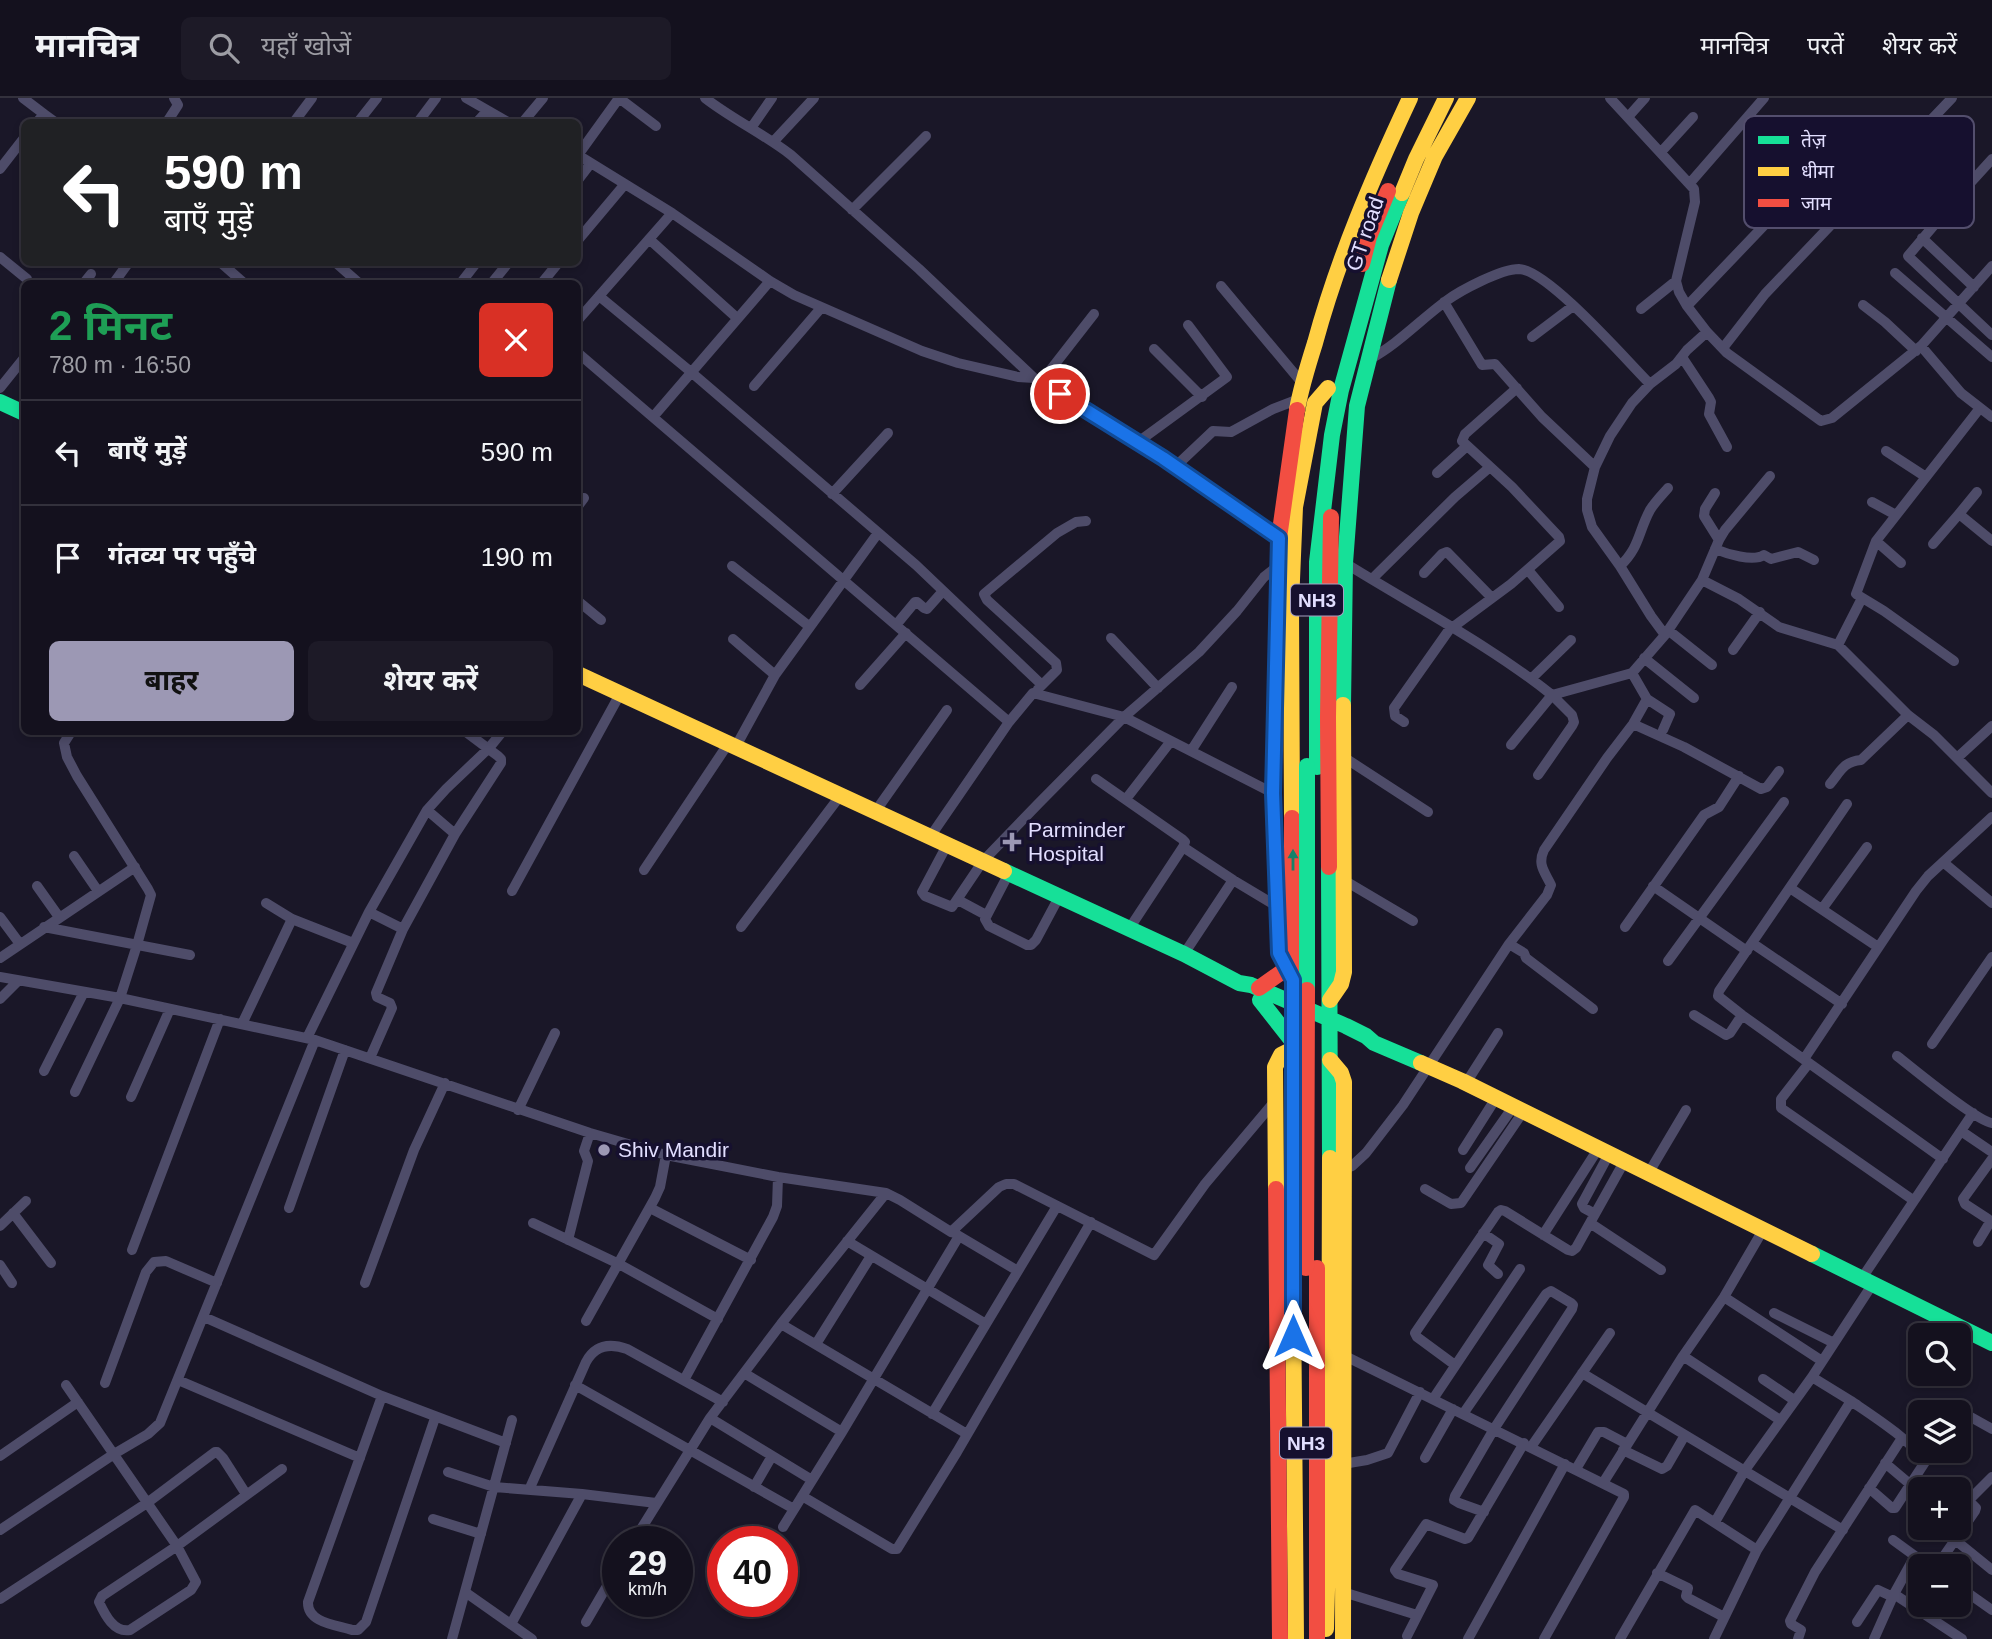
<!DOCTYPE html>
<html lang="hi">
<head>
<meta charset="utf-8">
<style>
  :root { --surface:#14111e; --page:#1d1a27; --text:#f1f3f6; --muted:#9d9da4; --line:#33313c; --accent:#9c98b4 }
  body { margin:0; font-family:Helvetica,"Noto Sans Devanagari",sans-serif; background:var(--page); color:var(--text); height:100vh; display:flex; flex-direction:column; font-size:26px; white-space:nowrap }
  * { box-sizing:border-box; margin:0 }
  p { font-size:23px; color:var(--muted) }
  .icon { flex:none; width:38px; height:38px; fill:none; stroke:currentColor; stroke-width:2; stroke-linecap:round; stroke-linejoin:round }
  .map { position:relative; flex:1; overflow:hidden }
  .side { position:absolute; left:21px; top:182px; width:560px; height:455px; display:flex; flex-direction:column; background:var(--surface); border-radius:10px; box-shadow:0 4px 10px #0003,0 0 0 2px var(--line) }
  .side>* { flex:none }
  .hud { position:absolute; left:21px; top:21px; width:560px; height:147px; border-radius:10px; box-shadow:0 4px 10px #0003,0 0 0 2px var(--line); background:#202124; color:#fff; overflow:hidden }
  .fabs { position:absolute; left:1908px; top:1225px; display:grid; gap:14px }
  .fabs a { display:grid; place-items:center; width:63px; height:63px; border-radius:10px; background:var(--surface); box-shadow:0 4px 10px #0003,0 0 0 2px var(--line); font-size:35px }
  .speed { position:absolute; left:602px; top:1428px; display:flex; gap:14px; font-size:35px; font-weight:700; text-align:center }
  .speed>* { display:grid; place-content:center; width:91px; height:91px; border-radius:50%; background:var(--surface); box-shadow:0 4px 10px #0003,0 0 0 2px var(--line); line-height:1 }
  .speed small { font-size:18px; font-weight:400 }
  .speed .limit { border:10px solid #d22; background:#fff; color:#111 }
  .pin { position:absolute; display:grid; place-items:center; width:60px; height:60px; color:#fff; margin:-30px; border:4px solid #fff; border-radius:50%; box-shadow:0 2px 7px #0007 }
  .me { position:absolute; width:77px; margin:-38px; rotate:0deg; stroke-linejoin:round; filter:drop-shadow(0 0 5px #0008) }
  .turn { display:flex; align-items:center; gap:24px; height:147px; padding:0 28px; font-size:32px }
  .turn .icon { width:91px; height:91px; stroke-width:2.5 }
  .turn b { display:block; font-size:49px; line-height:60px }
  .round { display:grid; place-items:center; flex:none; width:74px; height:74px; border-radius:10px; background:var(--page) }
  .head { display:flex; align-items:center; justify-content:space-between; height:119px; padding:0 28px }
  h1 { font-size:42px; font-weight:700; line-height:52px; color:#1e9e55 }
  .button { display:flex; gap:14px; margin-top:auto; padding:14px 28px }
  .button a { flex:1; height:80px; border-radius:10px; background:var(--accent); color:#111; font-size:28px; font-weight:700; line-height:80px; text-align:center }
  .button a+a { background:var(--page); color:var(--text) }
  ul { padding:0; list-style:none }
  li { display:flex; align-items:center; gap:21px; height:105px; padding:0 28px; border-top:2px solid var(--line) }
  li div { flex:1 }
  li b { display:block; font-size:26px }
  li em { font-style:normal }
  header { display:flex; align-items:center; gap:42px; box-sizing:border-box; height:98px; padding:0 35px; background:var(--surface); border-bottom:2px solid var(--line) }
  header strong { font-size:33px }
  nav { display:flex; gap:38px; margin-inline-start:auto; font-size:24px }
  .search { width:490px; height:63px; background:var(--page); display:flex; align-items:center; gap:18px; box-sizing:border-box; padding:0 24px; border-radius:10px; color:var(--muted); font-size:26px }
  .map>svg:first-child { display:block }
</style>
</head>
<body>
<header>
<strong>मानचित्र</strong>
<div class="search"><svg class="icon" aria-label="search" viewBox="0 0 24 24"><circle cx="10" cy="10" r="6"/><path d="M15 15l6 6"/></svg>यहाँ खोजें</div>
<nav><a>मानचित्र</a><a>परतें</a><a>शेयर करें</a></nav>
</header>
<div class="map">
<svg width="1992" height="1541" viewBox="0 0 1992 1541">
  <rect width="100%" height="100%" fill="#1a1728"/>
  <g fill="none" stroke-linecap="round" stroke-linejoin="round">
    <!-- street -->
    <path stroke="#4e4c69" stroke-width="10" d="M 23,0 L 44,16
      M 466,0 L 508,24
      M 619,0 L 578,57 L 672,115 L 770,183 L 794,197 L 922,253 L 958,265 L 1018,279 L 1034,280 L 1163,360 L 1279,440
      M 619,0 L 656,28
      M 705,0 C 732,21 764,36 791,57 L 919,171 L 1034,280
      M 1610,0 L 1694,91 L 1695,104 L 1676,183 L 1679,194 L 1687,208 L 1707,234 L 1727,255 L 1821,323 L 1832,320 L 1921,248 L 1992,168
      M 1628,19 L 1645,0
      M 37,24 L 44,16 L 55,24
      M 167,24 L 178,7 L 174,0
      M 294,24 L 312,0
      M 358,24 L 377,0
      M 418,24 L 436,0
      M 477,24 L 487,13
      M 523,24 L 543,0
      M 751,30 L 772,0
      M 774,43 L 814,0
      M 1661,54 L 1693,19
      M 1992,61 L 1963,93 L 1908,158 L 1992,237
      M 0,71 L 24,40
      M 578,82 L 591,65
      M 1690,85 L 1764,0
      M 852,112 L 926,38
      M 1922,140 L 1974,189
      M 649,141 L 737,220
      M 578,142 L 625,86
      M 0,159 L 27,181
      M 220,164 L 245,186
      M 335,164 L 360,186
      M 1895,175 L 1992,259
      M 83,186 L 91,176
      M 113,186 L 129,164
      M 460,186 L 477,164
      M 491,186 L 509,164
      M 541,186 L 559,164
      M 1221,188 L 1303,286
      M 599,198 L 691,274 L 916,467 L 1042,587
      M 1444,204 L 1482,267 L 1495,266 L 1542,319 L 1595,369
      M 1863,207 L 1885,224 L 1916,253
      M 1687,208 L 1799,91
      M 1641,211 L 1676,183
      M 578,222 L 672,115
      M 1532,239 L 1573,208
      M 1921,248 L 1961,295 L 1992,319
      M 1723,250 L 1765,196 L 1952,0
      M 1154,251 L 1202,299
      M 578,255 L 1009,624
      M 1682,259 L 1709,300 L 1711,304 L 1709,316 L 1727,349
      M 1370,261 C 1398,246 1420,222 1446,203 C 1461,192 1501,171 1519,171 C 1548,172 1627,263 1650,286
      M 1041,284 L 1094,216
      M 754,288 L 821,210
      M 0,290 L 24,260
      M 653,319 L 770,183
      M 1138,344 L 1227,279 L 1188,227
      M 1886,353 L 1926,379
      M 1176,368 L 1213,333 L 1231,334 L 1273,311 L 1299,301
      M 1437,375 L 1467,348
      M 1715,395 L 1705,411 L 1704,418 L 1719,442
      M 832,396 L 888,335
      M 1872,404 L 1896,417
      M 578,408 L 584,400
      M 1959,416 L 1977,394
      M 1876,443 L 1980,310
      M 1933,446 L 1959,416 L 1992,443
      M 1715,451 C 1727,456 1753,464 1764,457 L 1771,461 L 1798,454 L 1814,462
      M 1345,465 C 1414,508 1488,546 1552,597 L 1632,575 L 1665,537 L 1702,482 L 1739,501 L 1779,529 L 1838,547 L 1908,617 L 1934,637 L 1992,695
      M 1901,465 L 1876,443 L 1856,496 L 1884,513 L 1954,563
      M 732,468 L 810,529
      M 1620,468 C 1640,449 1638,434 1650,412 C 1655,404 1662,397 1668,390
      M 1528,472 L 1559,509
      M 1424,475 L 1442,456 L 1447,454 L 1492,500
      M 1372,481 L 1455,399 L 1490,369
      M 1702,482 L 1719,442 L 1725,432 L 1770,378
      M 578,503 L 601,522
      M 896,527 L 915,504 L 917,504 L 924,510 L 927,511 L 943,493
      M 1668,532 L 1712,567
      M 1665,537 L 1651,518 L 1620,468 L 1592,429 L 1587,412 L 1587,401 L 1595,369 L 1610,338 L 1632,305 L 1650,286 L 1676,266 L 1687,252 L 1707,234
      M 1111,540 L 1158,590
      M 733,541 L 775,577
      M 1838,547 L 1862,500
      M 1733,552 L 1760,514
      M 1644,560 L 1694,600
      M 1632,575 L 1647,601 L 1670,616 L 1663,632
      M 1531,581 L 1571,542
      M 860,587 L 906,535
      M 1038,591 L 1057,572 L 1056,565 L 987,502 L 984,496 L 1057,435 L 1076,424 L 1086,423
      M 1404,624 L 1395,618 L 1394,610 L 1449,532 L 1511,486 L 1560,443 L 1559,439 L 1512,389 L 1462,343 L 1465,336 L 1517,290
      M 1633,626 L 1684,649 L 1761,691 L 1767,689 L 1779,673
      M 71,634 L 64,645 L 67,659 L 77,678 L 148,791 L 151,797 L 137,847 L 120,900 L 75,994
      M 1511,647 L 1552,597 L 1572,617 L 1574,624 L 1572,628 L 1538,677
      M 735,650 L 775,577 L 878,435
      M 1191,653 L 1232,589
      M 1342,658 L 1428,714
      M 1957,660 L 1992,628
      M 1096,681 L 1182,741 L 1185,744 L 1183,749 L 1233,782 L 1278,809
      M 1830,686 C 1841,673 1843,664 1861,662 L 1908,617
      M 1126,701 L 1171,643
      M 1847,706 L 1719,893 L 1718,898 L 1742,917 L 1943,1061
      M 427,712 L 455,736
      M 875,714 L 947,612
      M 930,739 L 1009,624 L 1033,595 L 1124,619 L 1273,695
      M 947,747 L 922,794 L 925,798 L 952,809 L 983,763 L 1039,705 L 1124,619 L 1199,554 L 1237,513 L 1264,479 L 1279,467
      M 74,758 L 98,793
      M 1943,764 L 1992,805
      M 644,772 L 728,646
      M 1009,775 L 985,821 L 989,828 L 1027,847 L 1031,847 L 1036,842 L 1059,799
      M 1342,781 L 1413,823
      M 37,788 L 59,819
      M 1653,788 L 1747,853
      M 1790,790 L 1878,849
      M 512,793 L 620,596
      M 958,802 L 986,817
      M 266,805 L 292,821 L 353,845
      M 1822,811 L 1867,749
      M 369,814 L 403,831 L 455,736 L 501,665 L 501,661 L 498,658 L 466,634
      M 0,819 L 20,846
      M 44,829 L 190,857
      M 741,829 L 840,698
      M 1625,829 L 1704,717 L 1719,709 L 1739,678
      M 1129,831 L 1183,749
      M 1752,845 L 1842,906
      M 1509,846 L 1524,855 L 1526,860 L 1593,911
      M 1184,856 L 1233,782
      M 0,860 L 135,769
      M 1668,863 L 1784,704
      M 0,879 L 120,900 L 315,942 L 590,1035 L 666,1057 L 778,1079 L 886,1095 L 900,1102 L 951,1134 L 999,1089 L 1006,1086 L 1014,1086 L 1154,1157 L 1205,1086 L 1275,1003
      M 0,901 L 18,883
      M 1694,917 L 1726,937 L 1730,935 L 1742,917
      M 242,926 L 292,821
      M 307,940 L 369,814 L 427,712 L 446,691 L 489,650 L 502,634
      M 1932,946 L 1992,859
      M 1897,958 C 1914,971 1976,1023 1992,1025
      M 370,960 L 392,910 L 390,905 L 377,899 L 376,895 L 403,831
      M 1804,961 L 1916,793 L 1928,778 L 1992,719
      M 1809,965 L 1781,1001 L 1781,1010 L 1913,1102
      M 44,973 L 84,894
      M 1466,985 L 1498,935
      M 131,999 L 170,911
      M 518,1012 L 555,935
      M 1961,1033 L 1992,1054
      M 1463,1052 L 1496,1000
      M 1470,1070 L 1513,1009
      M 1344,1071 L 1352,1068 L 1366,1055 L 1403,1007 L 1509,846 L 1547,797 L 1551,787 C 1545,774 1537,767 1544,752 L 1607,660 L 1633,626 L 1647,601
      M 1648,1076 L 1686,1012
      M 1425,1091 L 1451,1106 L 1461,1105 L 1523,1014
      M 289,1110 L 345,952
      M 650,1110 L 751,1162
      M 13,1115 L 51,1165
      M 1595,1116 L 1584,1110 L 1582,1106 L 1609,1056
      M 533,1125 L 619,1166 L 718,1221
      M 1590,1125 L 1661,1172
      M 0,1128 L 26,1103
      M 954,1135 L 1018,1173
      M 1483,1135 L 1499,1146 L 1488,1167 L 1498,1176
      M 1543,1137 L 1598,1051
      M 568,1142 L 588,1063 L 584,1053 L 590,1035
      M 847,1143 L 986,1226
      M 1978,1144 L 1990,1124 L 1988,1121 L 1965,1106 L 1963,1101 L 1992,1061
      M 132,1152 L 220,921
      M 0,1167 L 12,1185
      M 1862,1180 L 1973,1015
      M 365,1185 L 414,1052 L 445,985
      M 1724,1199 L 1822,1263
      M 1774,1215 L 1834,1245
      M 204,1219 L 382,1298 L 506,1345
      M 586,1223 L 655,1100 L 660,1089 L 666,1057
      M 781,1226 L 967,1336
      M 816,1246 L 871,1158
      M 1343,1257 L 1624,1396 L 1624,1399 L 1544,1541
      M 1683,1258 L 1780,1322
      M 1455,1267 L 1417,1239 L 1415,1235 L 1498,1114 L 1501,1112 L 1505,1113 L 1568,1152 L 1572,1153 L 1576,1150 L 1624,1064
      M 744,1275 L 842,1334
      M 1582,1275 L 1843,1432
      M 1763,1281 L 1794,1302
      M 178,1282 L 360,1360
      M 684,1282 L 773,1119 L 777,1108 L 778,1079
      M 105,1285 L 146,1174 L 154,1164 L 166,1163 L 217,1185
      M 66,1287 L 177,1448 L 196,1484 L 191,1492 L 130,1532 C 114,1535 105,1517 99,1504 L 102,1498 L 177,1448 L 282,1371
      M 575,1287 L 794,1411
      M 382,1298 L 308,1504 C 307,1525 337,1527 352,1532 L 358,1532 L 366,1524 L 435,1320
      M 1433,1301 L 1520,1171
      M 1851,1303 C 1873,1318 1911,1342 1925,1364 L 1895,1410 L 1892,1410 L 1869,1390
      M 1954,1314 L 1960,1313 L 1992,1331
      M 932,1316 L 1057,1108
      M 1463,1316 L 1546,1196 L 1551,1193 L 1571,1205 L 1573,1207 L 1572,1211 L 1494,1331 L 1455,1398 L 1454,1402 L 1459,1405 L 1484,1414
      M 710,1320 L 812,1382
      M 1531,1349 L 1610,1235
      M 1623,1352 L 1662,1371 L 1667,1368 L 1685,1337
      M 0,1358 L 78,1304
      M 1425,1360 L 1453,1311
      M 1885,1365 L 1911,1387
      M 1343,1366 L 1367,1362 L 1388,1355 L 1420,1294
      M 1576,1371 L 1598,1334 L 1604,1334 L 1627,1346
      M 448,1374 L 494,1389 L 582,1396 L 656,1405
      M 1603,1385 L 1683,1258 L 1724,1199 L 1763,1132
      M 754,1389 L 772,1358
      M 529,1392 L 586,1264 C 595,1247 610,1245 627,1251 L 723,1304
      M 802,1398 L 892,1451 L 897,1451 L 957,1354 L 1091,1124
      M 433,1421 L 481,1436
      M 1715,1424 L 1745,1372 L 1812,1279
      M 783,1429 L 842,1334 L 959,1138
      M 0,1432 L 114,1356 L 148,1336 L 160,1325 L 315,942
      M 1954,1441 L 1992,1472
      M 633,1444 L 710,1320 L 781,1226 L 886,1095
      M 1937,1468 L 1975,1413 L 1976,1410 L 1970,1404 L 1971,1400 L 1992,1379
      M 1657,1475 L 1688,1490 L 1686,1498 L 1688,1500 L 1724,1519
      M 1958,1488 L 1992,1512
      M 465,1494 L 532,1541
      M 1343,1494 L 1417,1517
      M 1894,1496 L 1962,1541
      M 0,1501 L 147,1405 L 215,1354 L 217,1354 L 223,1360 L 246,1396
      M 586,1524 L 618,1469
      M 1857,1524 L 1878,1492 L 1893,1499
      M 511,1526 L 582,1396
      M 1407,1538 L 1433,1487 L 1398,1476 L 1395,1472 L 1426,1426 L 1465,1441 L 1468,1440 L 1524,1345
      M 452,1541 L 512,1322
      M 1468,1541 L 1565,1366
      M 1620,1541 L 1695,1412 L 1757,1452
      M 1714,1541 L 1757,1452 L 1851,1303 L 1812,1279 L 1872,1187
      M 1798,1541 L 1801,1532 L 1791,1526 L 1790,1523 L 1815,1474 L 1902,1340
      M 1874,1541 L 1894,1496 L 1915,1458 L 1893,1442"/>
    <!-- fast -->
    <path stroke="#16e098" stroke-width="16" d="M 0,304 L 24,315
      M 1343,607 L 1345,465 L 1357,308 L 1389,182
      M 1317,669 L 1317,464 L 1332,337 L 1341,292 L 1381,147 L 1402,95
      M 1329,769 L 1330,1060
      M 1004,773 L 1184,856 L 1239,885 L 1251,887 L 1346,928 L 1366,938 L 1374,945 L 1421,965
      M 1260,902 L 1293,944
      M 1812,1156 L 1992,1245"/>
    <!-- slow -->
    <path stroke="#ffcf43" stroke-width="16" d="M 1402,95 L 1416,61 L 1446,0
      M 1389,182 L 1411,115 L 1435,58 L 1468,0
      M 1297,312 C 1301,289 1308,267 1315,245 C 1338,160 1373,79 1410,0
      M 578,576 L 1004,773
      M 1292,720 L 1291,506 L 1295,409 L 1315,305 L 1328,290
      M 1330,902 L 1341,886 L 1344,874 L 1343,607
      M 1330,962 L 1341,975 L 1344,984 L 1343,1541
      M 1421,965 L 1462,983 L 1812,1156
      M 1292,1083 L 1296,1541
      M 1276,1091 L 1275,969 L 1281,957 L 1293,951
      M 1326,1531 L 1329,1415 L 1330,1060"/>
    <!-- jam -->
    <path stroke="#f24e42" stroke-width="16" d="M 1362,166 L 1369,139 L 1388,93
      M 1292,720 L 1292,1083
      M 1329,769 L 1328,619 L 1331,419
      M 1291,879 L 1279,855 L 1273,695 L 1279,440 L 1297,312
      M 1259,890 L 1286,871
      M 1276,1091 L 1280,1541
      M 1317,1170 L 1317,1541"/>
    <!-- fast-bridge -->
    <path stroke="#16e098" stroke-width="16" d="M 1307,892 L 1307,668"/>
    <!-- jam-bridge -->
    <path stroke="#f24e42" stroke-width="16" d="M 1306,1170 L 1307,892"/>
  </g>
  <!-- one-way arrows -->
  <defs><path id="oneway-solid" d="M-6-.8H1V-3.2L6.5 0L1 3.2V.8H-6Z" transform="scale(1.75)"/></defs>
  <use fill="#168269" href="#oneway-solid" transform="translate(1293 762) rotate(-90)"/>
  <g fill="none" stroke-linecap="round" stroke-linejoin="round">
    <!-- route casing -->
    <g stroke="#114b97" stroke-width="18">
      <path id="route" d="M 1060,296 L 1163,360 L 1279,440 L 1273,695 L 1279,855 L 1293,882 L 1293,1238"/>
    </g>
    <!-- route -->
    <use href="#route" stroke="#1a73e8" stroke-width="12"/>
  </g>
  <!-- markers -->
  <g fill="#9c98b4" stroke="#16102f" stroke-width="2.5">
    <path d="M1008.5 733.5h7v7h7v7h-7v7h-7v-7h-7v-7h7z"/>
    <circle cx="604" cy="1052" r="7"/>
  </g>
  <g text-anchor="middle" stroke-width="7" stroke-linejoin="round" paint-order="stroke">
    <!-- shield labels -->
    <g fill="#16102f" stroke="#a5a0c1" stroke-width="2">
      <rect x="1291" y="486.5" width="52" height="31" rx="5"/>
      <rect x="1280" y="1329.5" width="52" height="31" rx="5"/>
    </g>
    <g font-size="19" font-weight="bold" fill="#e2deff">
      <text x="1317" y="509">NH3</text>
      <text x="1306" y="1352">NH3</text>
    </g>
    <!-- street labels -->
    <g font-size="21" fill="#e2deff" stroke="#16102f">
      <text transform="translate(1365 136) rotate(-71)" y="7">GT road</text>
    </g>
    <!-- poi labels -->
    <g font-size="21" fill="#e2deff" stroke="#16102f" text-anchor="start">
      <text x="1028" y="739">Parminder<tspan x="1028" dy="24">Hospital</tspan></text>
      <text x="618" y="1059">Shiv Mandir</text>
    </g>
  </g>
  <!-- legend -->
  <rect x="1744" y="18" width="230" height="112" rx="10" fill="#16102f" stroke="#534e6d" stroke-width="2"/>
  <rect x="1758" y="38" width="31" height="8" fill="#16e098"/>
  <rect x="1758" y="69" width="31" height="9" fill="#ffcf43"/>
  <rect x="1758" y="101" width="31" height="8" fill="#f24e42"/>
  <g font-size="19" fill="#e2deff">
    <text x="1801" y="49">तेज़</text>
    <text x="1801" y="80">धीमा</text>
    <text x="1801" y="112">जाम</text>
  </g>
</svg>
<div class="fabs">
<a><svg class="icon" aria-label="search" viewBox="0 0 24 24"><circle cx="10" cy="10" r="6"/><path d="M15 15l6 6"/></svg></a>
<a><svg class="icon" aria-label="layers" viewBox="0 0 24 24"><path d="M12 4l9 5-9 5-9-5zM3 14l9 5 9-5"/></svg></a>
<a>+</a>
<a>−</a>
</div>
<div class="speed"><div>29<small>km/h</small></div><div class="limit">40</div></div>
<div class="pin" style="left:1060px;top:296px;background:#d93025"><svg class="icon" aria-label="arrive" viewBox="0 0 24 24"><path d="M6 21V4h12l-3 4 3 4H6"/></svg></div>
<svg class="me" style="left:1293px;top:1238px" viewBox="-20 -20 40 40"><path d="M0-17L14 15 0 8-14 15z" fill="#1a73e8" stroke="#fff" stroke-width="4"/></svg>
<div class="hud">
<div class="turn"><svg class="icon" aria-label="left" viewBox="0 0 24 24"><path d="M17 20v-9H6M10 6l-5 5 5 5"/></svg><div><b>590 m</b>बाएँ मुड़ें</div></div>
</div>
<section class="side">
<div class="head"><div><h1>2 मिनट</h1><p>780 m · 16:50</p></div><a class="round" style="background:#d93025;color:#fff"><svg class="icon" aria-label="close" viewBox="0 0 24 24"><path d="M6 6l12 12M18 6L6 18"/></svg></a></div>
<ul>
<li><svg class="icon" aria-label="left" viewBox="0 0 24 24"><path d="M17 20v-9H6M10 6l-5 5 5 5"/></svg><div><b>बाएँ मुड़ें</b></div><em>590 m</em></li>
<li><svg class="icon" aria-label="arrive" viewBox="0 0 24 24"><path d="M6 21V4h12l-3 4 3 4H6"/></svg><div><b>गंतव्य पर पहुँचे</b></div><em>190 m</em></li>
</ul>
<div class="button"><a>बाहर</a><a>शेयर करें</a></div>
</section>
</div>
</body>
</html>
